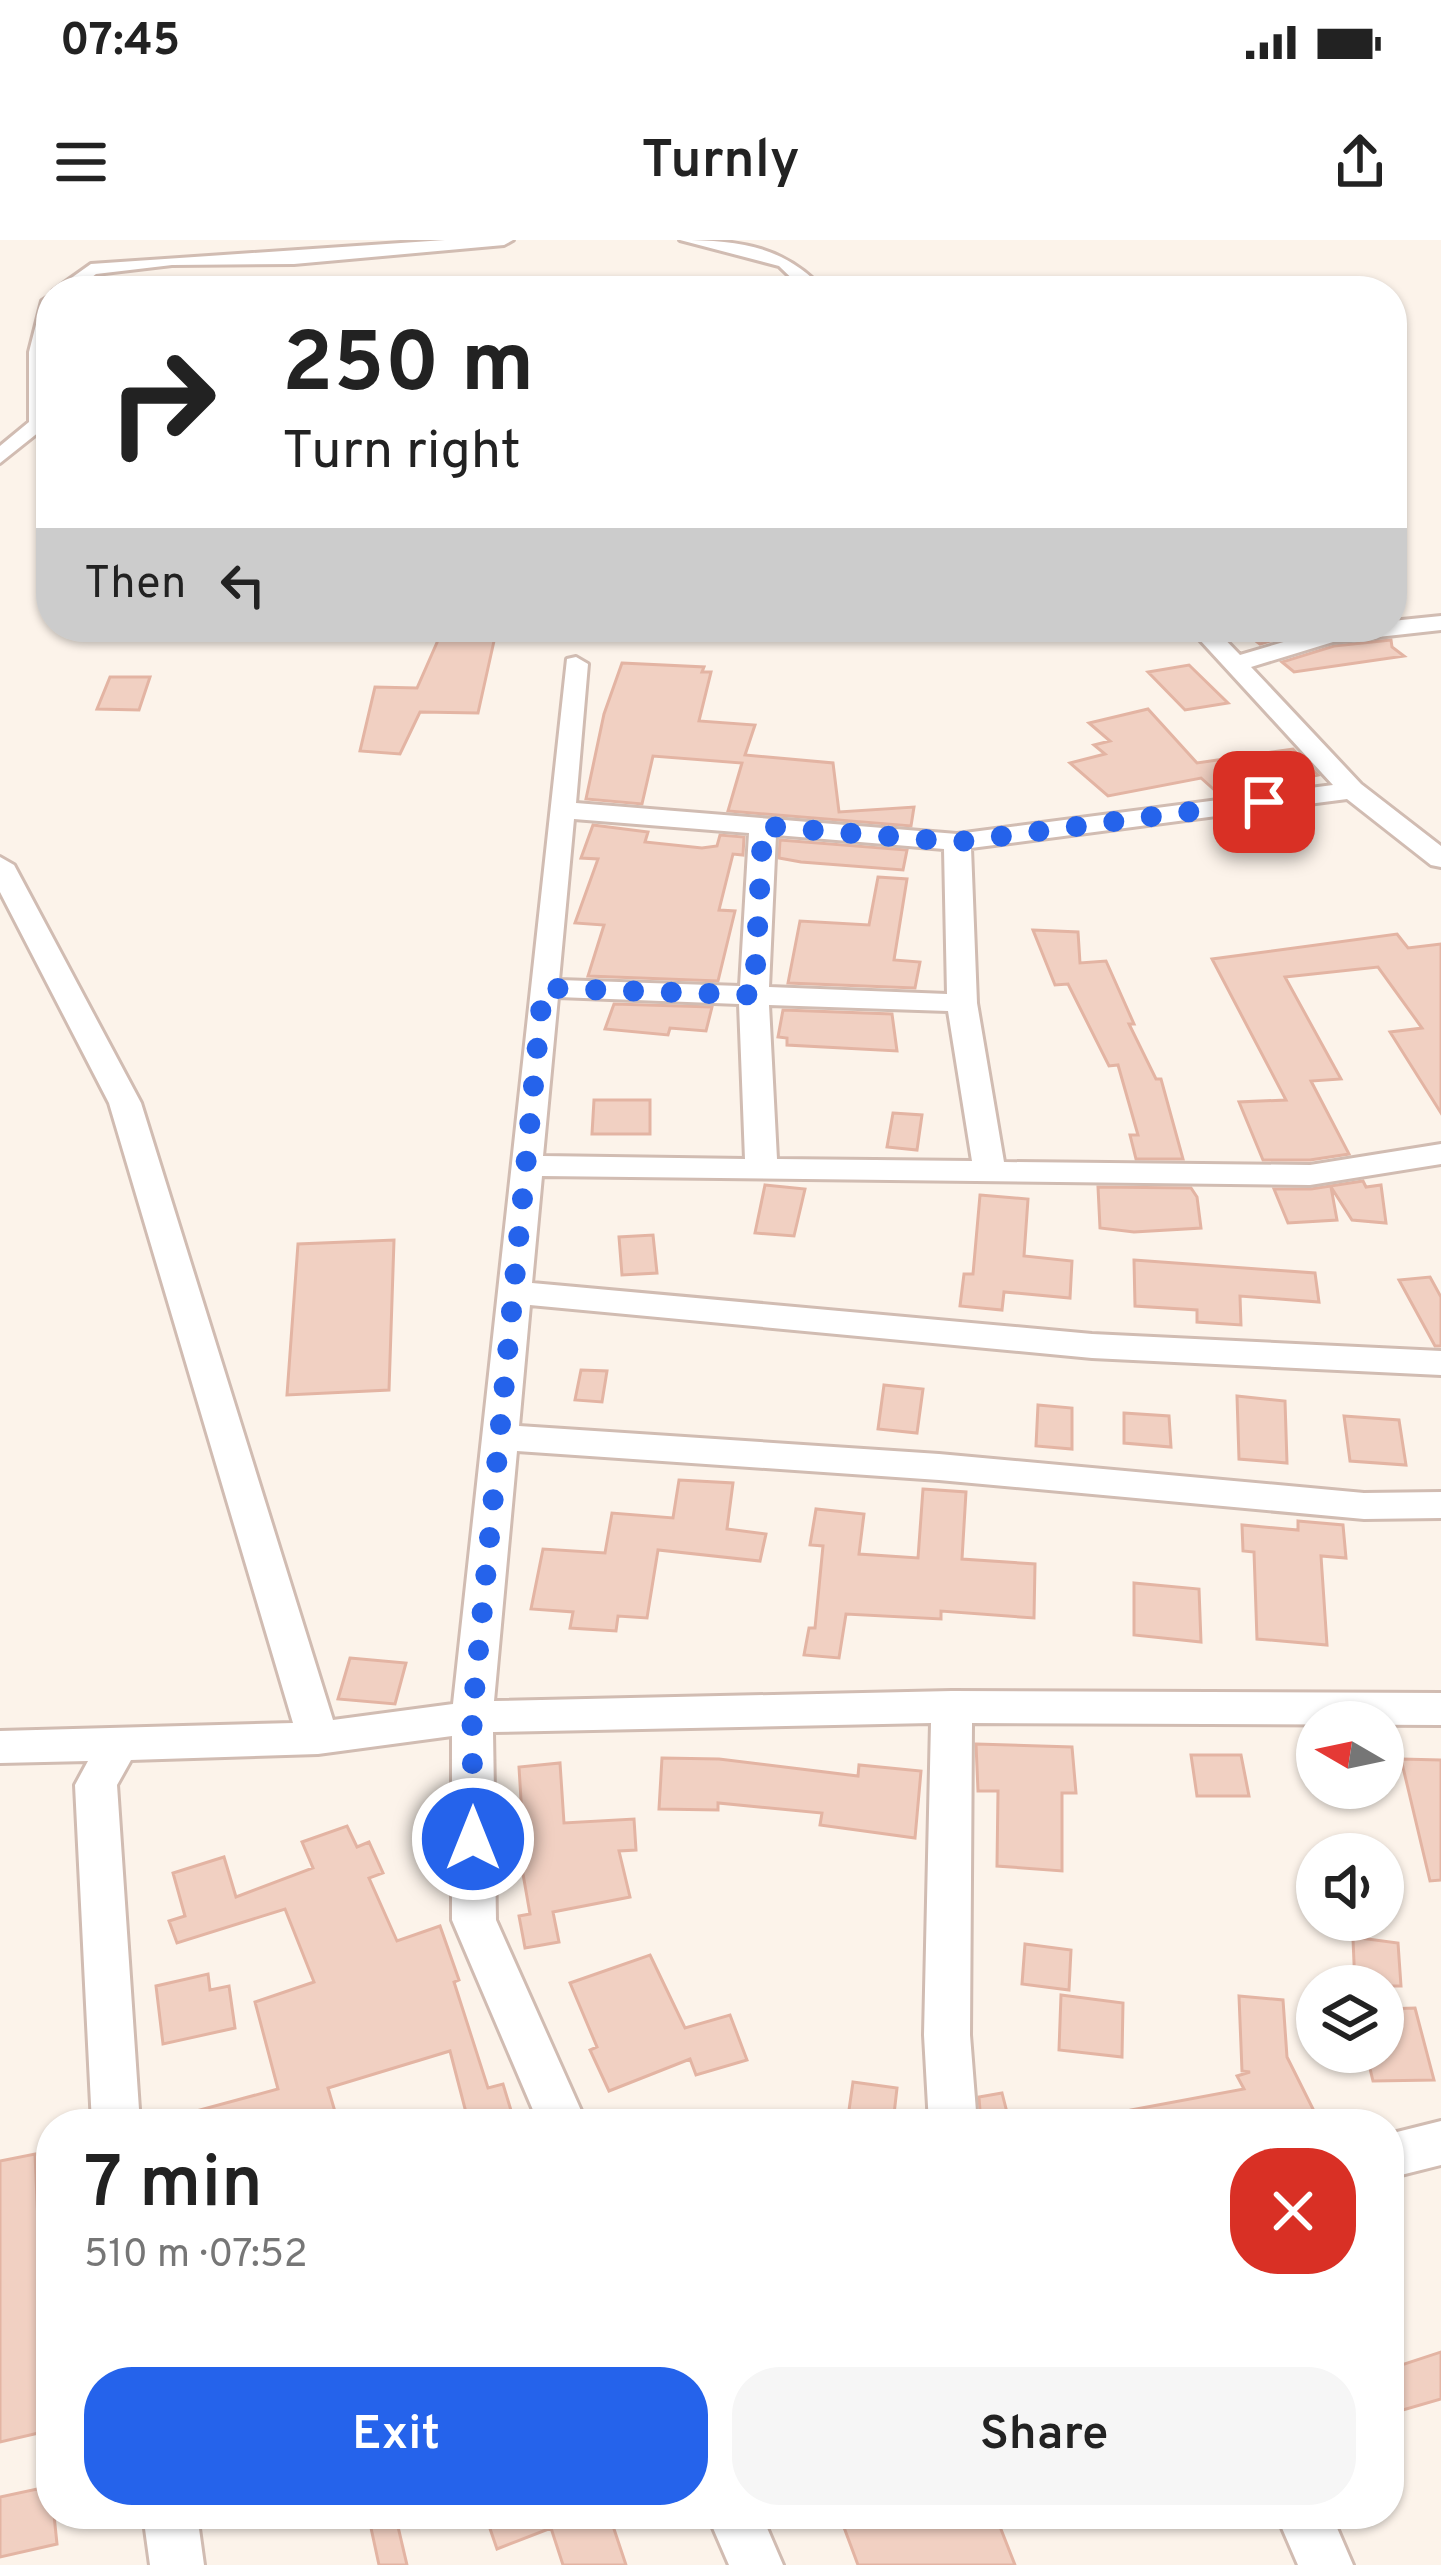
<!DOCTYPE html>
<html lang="en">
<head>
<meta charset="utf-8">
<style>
  :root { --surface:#fff; --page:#f6f6f6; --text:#222; --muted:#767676; --accent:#2563eb }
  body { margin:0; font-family:Overpass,sans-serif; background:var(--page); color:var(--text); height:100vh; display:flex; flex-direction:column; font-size:45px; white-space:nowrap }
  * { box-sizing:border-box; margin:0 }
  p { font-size:39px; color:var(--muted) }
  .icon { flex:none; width:66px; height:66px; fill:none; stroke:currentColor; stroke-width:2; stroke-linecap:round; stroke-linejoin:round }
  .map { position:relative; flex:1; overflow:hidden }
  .details { position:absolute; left:36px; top:1869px; width:1368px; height:420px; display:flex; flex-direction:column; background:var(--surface); border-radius:48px; box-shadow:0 3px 9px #0004 }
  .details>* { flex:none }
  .hud { position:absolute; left:36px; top:36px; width:1371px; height:366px; border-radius:48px; box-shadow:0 3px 9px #0004; background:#fff; color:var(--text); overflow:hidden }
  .needle { width:78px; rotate:279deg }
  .tools { position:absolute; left:1296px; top:1461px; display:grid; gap:24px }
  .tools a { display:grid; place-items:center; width:108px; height:108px; border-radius:50%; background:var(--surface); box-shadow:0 3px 9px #0004; font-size:60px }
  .pin { position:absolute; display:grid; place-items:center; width:102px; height:102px; color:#fff; margin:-51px; border-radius:24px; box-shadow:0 6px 18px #0006 }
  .me { position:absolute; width:132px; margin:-66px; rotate:0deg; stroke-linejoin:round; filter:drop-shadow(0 0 9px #0008) }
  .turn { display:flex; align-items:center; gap:42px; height:252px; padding:0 48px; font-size:54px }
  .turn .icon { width:156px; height:156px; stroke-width:2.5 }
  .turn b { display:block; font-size:84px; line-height:102px }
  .then { display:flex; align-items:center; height:114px; padding:0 48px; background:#0003; gap:24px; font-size:45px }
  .round { display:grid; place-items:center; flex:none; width:126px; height:126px; border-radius:48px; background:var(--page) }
  .overview { display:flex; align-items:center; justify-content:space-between; height:204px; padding:0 48px }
  h1 { font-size:72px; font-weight:600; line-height:90px }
  .cta { display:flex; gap:24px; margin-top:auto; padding:24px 48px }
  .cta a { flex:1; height:138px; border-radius:48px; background:var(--accent); color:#fff; font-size:48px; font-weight:600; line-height:138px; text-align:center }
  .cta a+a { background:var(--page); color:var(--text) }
  .status { display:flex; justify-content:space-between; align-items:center; height:84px; padding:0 60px; background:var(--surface); direction:ltr }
  .status svg { height:33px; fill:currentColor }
  header { display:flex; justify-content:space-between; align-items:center; height:156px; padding:0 48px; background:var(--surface); font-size:54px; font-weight:600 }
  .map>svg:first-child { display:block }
</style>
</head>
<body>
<div class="status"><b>07:45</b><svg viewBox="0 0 49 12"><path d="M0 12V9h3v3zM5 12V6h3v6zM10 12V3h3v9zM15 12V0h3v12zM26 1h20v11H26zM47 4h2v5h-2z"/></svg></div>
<header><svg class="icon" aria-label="menu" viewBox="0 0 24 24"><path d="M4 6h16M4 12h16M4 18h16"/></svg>Turnly<svg class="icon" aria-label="share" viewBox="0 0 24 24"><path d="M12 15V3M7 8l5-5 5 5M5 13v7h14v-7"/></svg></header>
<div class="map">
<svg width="1441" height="2325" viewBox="0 0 1441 2325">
  <rect width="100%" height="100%" fill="#fcf3ea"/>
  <!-- building -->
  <path fill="#f1d0c2" stroke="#e3b4a3" stroke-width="3" d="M 1237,387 L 1319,387 L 1260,404 Z
    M 466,390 L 496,392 L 478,473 L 420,472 L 400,514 L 360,511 L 375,447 L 417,448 L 439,398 L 462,399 Z
    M 1391,400 L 1392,407 L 1404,416 L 1294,432 L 1282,422 L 1334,406 Z
    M 622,423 L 704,427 L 702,432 L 711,432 L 699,481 L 755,485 L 745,515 L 833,523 L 839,572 L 914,567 L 911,586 L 728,571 L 742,523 L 653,516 L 642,564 L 586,559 L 604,474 Z
    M 1189,425 L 1228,463 L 1185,470 L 1148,432 Z
    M 110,437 L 150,437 L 139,470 L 97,469 Z
    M 1148,469 L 1197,523 L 1293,509 L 1318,535 L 1220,555 L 1201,538 L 1108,556 L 1070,523 L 1105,514 L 1094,505 L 1110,501 L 1089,483 Z
    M 593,585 L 648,592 L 645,602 L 702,608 L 717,606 L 720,595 L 744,597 L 743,615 L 733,614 L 719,670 L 735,671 L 718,741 L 588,736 L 604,685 L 575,683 L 598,619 L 581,618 Z
    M 780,600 L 907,610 L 903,630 L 801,622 L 779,618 Z
    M 878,637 L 907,639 L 894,720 L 920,722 L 915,748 L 788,743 L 800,681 L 869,685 Z
    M 1033,690 L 1078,692 L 1080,723 L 1106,721 L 1134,784 L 1129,784 L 1156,839 L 1161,839 L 1183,919 L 1136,919 L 1130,895 L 1138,895 L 1118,825 L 1109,826 L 1068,744 L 1055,745 Z
    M 1397,694 L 1408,708 L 1441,704 L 1441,873 L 1390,792 L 1422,788 L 1378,727 L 1285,737 L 1341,839 L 1311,841 L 1349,914 L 1310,920 L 1263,920 L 1239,862 L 1286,860 L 1212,719 Z
    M 614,764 L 712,767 L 706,791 L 670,788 L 668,795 L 605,789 Z
    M 783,770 L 892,774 L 897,811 L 787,805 L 787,798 L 778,797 Z
    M 594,860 L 650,860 L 650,894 L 592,894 Z
    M 893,873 L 922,875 L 917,910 L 887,907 Z
    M 1363,941 L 1366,947 L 1381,945 L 1386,983 L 1352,980 L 1331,947 L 1337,980 L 1288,983 L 1274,949 L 1311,949 Z
    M 765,945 L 805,949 L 794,996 L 755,993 Z
    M 1098,947 L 1191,948 L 1197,957 L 1201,988 L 1134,992 L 1100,988 Z
    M 980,955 L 1028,959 L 1024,1016 L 1072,1021 L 1070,1058 L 1004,1052 L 1002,1070 L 960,1066 L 964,1034 L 973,1034 Z
    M 653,995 L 657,1033 L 622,1035 L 619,997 Z
    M 394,1000 L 389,1150 L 287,1155 L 298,1004 Z
    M 1134,1020 L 1315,1033 L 1319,1062 L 1240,1056 L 1241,1085 L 1197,1082 L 1197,1070 L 1135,1066 Z
    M 1430,1037 L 1441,1057 L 1441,1106 L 1435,1106 L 1399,1040 Z
    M 581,1130 L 607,1131 L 602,1162 L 575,1160 Z
    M 884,1145 L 923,1149 L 917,1193 L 878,1189 Z
    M 1237,1156 L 1285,1161 L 1287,1223 L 1239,1219 Z
    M 1038,1165 L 1072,1168 L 1072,1209 L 1036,1206 Z
    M 1124,1173 L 1169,1176 L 1171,1207 L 1124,1203 Z
    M 1344,1176 L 1399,1180 L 1406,1225 L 1350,1221 Z
    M 679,1240 L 733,1243 L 727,1289 L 766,1294 L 760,1321 L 658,1310 L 647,1378 L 618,1376 L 616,1391 L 570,1388 L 573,1372 L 531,1369 L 543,1309 L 605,1313 L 612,1273 L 673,1278 Z
    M 923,1249 L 966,1252 L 962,1319 L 1035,1324 L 1034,1378 L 941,1371 L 941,1379 L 846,1374 L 839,1418 L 804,1415 L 809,1388 L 815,1388 L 823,1306 L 810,1305 L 816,1269 L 864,1274 L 859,1314 L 918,1318 Z
    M 1298,1281 L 1343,1285 L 1346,1318 L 1321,1316 L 1327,1405 L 1257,1399 L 1254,1312 L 1243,1311 L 1242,1285 L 1298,1290 Z
    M 1134,1343 L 1199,1349 L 1201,1402 L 1134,1395 Z
    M 350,1418 L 406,1423 L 395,1464 L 338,1459 Z
    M 976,1504 L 1072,1507 L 1076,1553 L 1062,1553 L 1062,1631 L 997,1626 L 998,1551 L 978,1551 Z
    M 1191,1515 L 1241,1515 L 1249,1556 L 1197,1556 Z
    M 662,1518 L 719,1519 L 858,1536 L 859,1525 L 921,1531 L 915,1598 L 820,1585 L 822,1573 L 718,1563 L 718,1570 L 659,1569 Z
    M 1401,1519 L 1441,1520 L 1441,1640 L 1430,1641 Z
    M 560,1523 L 564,1583 L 634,1579 L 636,1610 L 619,1611 L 630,1657 L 553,1672 L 559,1702 L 525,1708 L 519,1676 L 530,1674 L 516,1594 L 523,1593 L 519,1527 Z
    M 347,1586 L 357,1607 L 369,1602 L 383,1633 L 369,1638 L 397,1701 L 440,1686 L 459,1740 L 454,1742 L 488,1848 L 503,1844 L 513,1877 L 469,1884 L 450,1811 L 328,1848 L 336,1875 L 307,1884 L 182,1884 L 181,1875 L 278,1849 L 255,1762 L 314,1742 L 285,1669 L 177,1703 L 169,1681 L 185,1676 L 173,1633 L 224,1617 L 236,1657 L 313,1628 L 302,1602 Z
    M 1360,1698 L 1398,1703 L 1401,1746 L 1355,1746 L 1353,1699 Z
    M 1025,1704 L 1071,1710 L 1069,1750 L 1022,1744 Z
    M 650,1715 L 685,1788 L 730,1775 L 747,1820 L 696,1835 L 690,1819 L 609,1851 L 590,1810 L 597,1807 L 570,1743 Z
    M 208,1734 L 210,1750 L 229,1746 L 235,1788 L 163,1804 L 156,1746 Z
    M 1061,1755 L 1123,1763 L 1122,1817 L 1059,1810 Z
    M 1239,1756 L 1283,1760 L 1287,1817 L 1318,1879 L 1300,1884 L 1133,1884 L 1131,1870 L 1244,1849 L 1237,1836 L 1250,1832 L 1242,1831 Z
    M 1415,1768 L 1434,1840 L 1373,1841 L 1366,1812 L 1383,1812 L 1383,1769 Z
    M 853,1842 L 897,1848 L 893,1883 L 848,1877 Z
    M 1002,1853 L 1010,1884 L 981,1884 L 979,1857 Z
    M 35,1914 L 47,2191 L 0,2202 L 0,1921 Z
    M 1441,2112 L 1441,2159 L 1389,2174 L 1389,2129 Z
    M 51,2246 L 57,2304 L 0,2317 L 0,2257 Z
    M 368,2274 L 395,2274 L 407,2325 L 379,2325 Z
    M 485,2274 L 609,2274 L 626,2325 L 563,2325 L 551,2288 L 497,2309 Z
    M 839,2274 L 995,2274 L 1015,2325 L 858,2325 Z"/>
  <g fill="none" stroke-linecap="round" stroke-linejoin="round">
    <!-- minor casing -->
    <g stroke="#d1bcb2" stroke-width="6">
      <path id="minor" d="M 445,0 L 513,0 L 504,5 L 294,24 L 172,25 L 96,34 L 74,51 L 53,51 L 91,24 Z
        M 680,0 C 738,0 785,6 825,51 L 805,51 L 779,26 Z
        M 51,55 L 49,184 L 0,223 L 0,206 L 29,182 L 29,112 L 42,61 Z
        M 1441,376 L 1441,390 L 1333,402 L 1251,427 L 1361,544 L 1441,606 L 1441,627 L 1431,625 L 1347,559 L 971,608 L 977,763 L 1004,922 L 1310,925 L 1441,904 L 1441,924 L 1310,945 L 542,936 L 532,1043 L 1092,1094 L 1441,1111 L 1441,1135 L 1092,1118 L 530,1065 L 519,1186 L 939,1214 L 1364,1253 L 1441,1252 L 1441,1278 L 1364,1279 L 939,1240 L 517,1211 L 494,1461 L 952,1451 L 1441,1453 L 1441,1485 L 972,1483 L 970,1795 L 977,1884 L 929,1884 L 924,1795 L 931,1483 L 493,1492 L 496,1680 L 587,1884 L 539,1884 L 452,1680 L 452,1496 L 318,1514 L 131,1520 L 117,1545 L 140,1884 L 92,1884 L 75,1545 L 88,1521 L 0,1523 L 0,1491 L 293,1483 L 109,863 L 0,652 L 0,617 L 14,625 L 141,863 L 333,1480 L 453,1464 L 567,419 L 576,417 L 588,424 L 576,563 L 957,594 L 1333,545 L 1188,387 L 1213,387 L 1240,415 L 1331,388 L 1392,387 L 1392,381 ZM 574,579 L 749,593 L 740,746 L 559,740 ZM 776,595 L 944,609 L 947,754 L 769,747 ZM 558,757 L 739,764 L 745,919 L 543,916 ZM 769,765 L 948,771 L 972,921 L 777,919 Z
        M 1441,1881 L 1441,1925 L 1389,1938 L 1389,1894 Z
        M 143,2274 L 197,2274 L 204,2325 L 150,2325 Z
        M 707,2274 L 761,2274 L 783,2325 L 729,2325 Z
        M 1276,2274 L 1331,2274 L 1353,2325 L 1298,2325 Z"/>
    </g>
    <!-- minor -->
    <use href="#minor" fill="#fff" fill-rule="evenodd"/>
  </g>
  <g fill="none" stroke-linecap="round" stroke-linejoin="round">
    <!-- route -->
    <path stroke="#2563eb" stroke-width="21" stroke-dasharray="0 37.8" d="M 473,1599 L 472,1477 L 543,748 L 754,755 L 763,586 L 957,602 L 1264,562"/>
  </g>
</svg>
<div class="tools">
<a><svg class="needle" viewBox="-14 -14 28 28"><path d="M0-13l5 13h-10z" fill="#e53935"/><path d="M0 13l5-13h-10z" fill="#767676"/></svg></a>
<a><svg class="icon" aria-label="sound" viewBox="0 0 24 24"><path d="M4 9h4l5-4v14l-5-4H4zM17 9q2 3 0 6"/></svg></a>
<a><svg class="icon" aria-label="layers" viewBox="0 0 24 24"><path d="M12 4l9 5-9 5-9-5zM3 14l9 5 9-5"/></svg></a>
</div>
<div class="pin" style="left:1264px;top:562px;background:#d93025"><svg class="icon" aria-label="arrive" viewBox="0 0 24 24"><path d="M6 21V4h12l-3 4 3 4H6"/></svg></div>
<svg class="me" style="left:473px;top:1599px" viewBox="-20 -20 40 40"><circle r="17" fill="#2563eb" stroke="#fff" stroke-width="3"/><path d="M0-11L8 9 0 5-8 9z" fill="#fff"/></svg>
<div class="hud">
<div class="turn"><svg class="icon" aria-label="right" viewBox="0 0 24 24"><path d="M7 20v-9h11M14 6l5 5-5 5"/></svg><div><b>250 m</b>Turn right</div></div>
<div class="then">Then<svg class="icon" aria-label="left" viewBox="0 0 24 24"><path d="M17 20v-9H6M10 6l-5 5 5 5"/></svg></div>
</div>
<section class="details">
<div class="overview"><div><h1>7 min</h1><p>510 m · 07:52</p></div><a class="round" style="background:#d93025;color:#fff"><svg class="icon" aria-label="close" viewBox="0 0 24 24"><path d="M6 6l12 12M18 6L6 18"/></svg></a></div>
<div class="cta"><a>Exit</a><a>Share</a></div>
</section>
</div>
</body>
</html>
